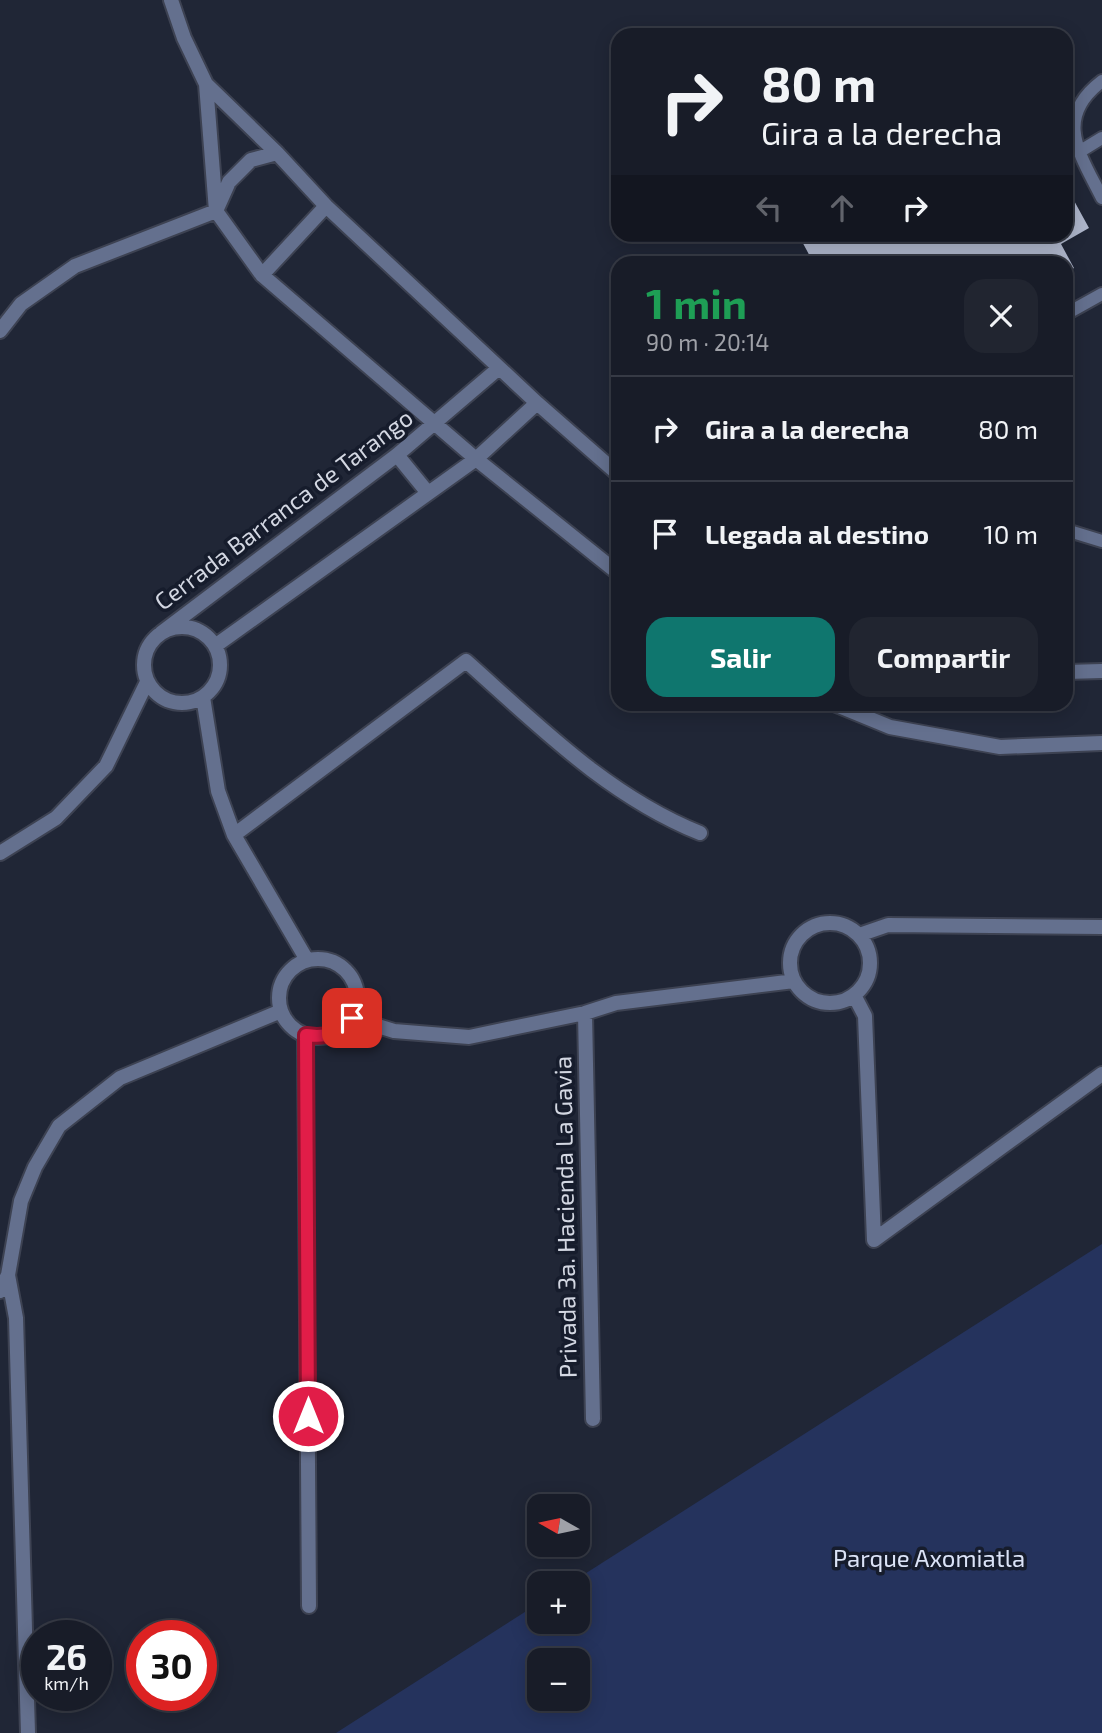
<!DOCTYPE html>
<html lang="es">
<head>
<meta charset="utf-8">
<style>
  :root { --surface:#181c28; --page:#212530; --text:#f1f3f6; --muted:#9fa1a8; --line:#363a45; --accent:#0f766e }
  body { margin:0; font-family:"Exo 2",sans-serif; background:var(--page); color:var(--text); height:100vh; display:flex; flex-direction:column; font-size:26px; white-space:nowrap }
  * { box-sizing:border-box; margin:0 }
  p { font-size:23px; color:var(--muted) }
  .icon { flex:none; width:38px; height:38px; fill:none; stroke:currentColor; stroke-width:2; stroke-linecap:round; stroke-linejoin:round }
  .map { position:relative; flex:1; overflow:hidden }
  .sheet { position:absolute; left:611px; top:256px; width:462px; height:455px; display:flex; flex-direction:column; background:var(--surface); border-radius:21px; box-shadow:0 4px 18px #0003,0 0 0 2px var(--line) }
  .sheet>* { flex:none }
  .top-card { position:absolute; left:611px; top:28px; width:462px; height:214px; border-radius:21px; box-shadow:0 4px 18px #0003,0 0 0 2px var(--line); background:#181c28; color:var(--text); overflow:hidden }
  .needle { width:46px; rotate:279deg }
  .fabs { position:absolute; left:527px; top:1494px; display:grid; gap:14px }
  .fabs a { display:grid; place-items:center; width:63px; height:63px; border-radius:14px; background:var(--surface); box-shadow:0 4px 18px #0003,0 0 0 2px var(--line); font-size:35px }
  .speed { position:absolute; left:21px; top:1620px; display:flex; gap:14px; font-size:35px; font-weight:700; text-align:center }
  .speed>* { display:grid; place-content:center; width:91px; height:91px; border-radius:50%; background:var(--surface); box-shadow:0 4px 18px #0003,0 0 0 2px var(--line); line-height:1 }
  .speed small { font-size:18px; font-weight:400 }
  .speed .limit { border:10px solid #d22; background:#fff; color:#111 }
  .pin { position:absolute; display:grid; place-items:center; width:60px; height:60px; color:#fff; margin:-30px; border-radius:14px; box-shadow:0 4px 10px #0006 }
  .me { position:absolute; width:77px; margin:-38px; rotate:0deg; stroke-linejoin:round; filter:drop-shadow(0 0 5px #0008) }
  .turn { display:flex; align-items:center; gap:24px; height:147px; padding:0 35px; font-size:32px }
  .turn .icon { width:91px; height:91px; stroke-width:2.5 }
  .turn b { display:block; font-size:49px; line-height:60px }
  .lanes { display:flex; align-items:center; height:66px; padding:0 35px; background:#0003; justify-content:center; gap:35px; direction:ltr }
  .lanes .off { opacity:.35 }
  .round { display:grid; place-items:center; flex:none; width:74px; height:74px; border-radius:21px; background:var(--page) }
  .overview { display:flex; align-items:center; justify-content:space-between; height:119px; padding:0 35px }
  h1 { font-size:42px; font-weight:700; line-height:52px; color:#1e9e55 }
  .button { display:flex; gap:14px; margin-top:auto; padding:14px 35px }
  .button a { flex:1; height:80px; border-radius:21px; background:var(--accent); color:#fff; font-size:28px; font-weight:700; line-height:80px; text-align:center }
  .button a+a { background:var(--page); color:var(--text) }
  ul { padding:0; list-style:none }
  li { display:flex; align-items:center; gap:21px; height:105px; padding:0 35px; border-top:2px solid var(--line) }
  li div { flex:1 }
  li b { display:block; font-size:26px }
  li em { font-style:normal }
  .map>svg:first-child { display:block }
</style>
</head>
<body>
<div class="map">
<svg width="1102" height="1733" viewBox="0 0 1102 1733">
  <rect width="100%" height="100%" fill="#202636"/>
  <!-- green -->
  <path fill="#25335d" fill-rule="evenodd" d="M 1102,1244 L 1102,1733 L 336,1733 L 539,1603 L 539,1622 L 578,1622 L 578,1584 L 569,1584 ZM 539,1661 L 578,1661 L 578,1699 L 539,1699 Z"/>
  <!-- building -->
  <path fill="#aeb6cb" d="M 1066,186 L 1089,228 L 1061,244 L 1074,268 L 1066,273 L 1066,262 L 813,262 L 798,234 L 1066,234 Z"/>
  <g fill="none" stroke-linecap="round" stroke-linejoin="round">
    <!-- lane casing -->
    <g stroke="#3d4252" stroke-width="16">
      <path id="lane" d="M 1102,81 C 1053,118 1080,154 1102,198
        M 1079,152 L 1102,138
        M 1066,314 L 1102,294
        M 1066,530 L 1102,541"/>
    </g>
    <!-- street casing -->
    <g stroke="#3d4252" stroke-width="18">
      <path id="street" d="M 171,0 L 184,38 L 206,84 L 277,153 L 326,206 L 537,403 L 618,474
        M 206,84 L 216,211 L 262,275 L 476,459 L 618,573
        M 262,275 L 326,206
        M 0,331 L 21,304 L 75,266 L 216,211 L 229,182 L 251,160 L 277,153
        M 397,455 L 428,493
        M144 665a38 38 0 1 1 76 0a38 38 0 1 1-76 0Z
        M 161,633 L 397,455 L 499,368
        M 215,646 L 476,459 L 537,403
        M 1066,672 L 1102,671
        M 203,697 L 218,791 L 234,835 L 307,960
        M 834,704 L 890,727 L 1000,747 L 1102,743
        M 234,835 L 466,661 C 539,726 608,796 700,833
        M 0,853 L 56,818 L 106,766 L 147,682
        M790 963a40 40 0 1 1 80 0a40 40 0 1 1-80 0Z
        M 859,935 L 888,925 L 1102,927
        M279 998a39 39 0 1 1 78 0a39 39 0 1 1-78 0Z
        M 854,995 L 865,1016 L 874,1240
        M 585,1013 L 593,1419
        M 352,1018 L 394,1031 L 469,1037 L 585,1013 L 616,1003 L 794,981
        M 305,1035 L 309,1606
        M 874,1240 L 1102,1074
        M 8,1275 L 16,1318 L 28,1733
        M 0,1291 L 8,1275 L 21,1201 L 35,1167 L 59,1126 L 120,1078 L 281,1011"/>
    </g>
    <!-- lane -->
    <use href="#lane" stroke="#64708e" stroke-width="12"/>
    <!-- street -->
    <use href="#street" stroke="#64708e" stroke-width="14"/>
  </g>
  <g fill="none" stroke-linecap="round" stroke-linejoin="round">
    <!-- route casing -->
    <g stroke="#92132f" stroke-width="18">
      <path id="route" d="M 308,1416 L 306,1035 C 326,1038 338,1034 352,1018"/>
    </g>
    <!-- route -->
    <use href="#route" stroke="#e11d48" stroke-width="12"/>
  </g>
  <g text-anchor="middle" stroke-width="7" stroke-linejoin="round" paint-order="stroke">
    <!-- street labels -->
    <g font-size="24" fill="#d3d7e2" stroke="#161c2c">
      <text transform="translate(284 510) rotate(-37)" y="8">Cerrada Barranca de Tarango</text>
      <text transform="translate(566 1217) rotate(-91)" y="8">Privada 3a. Hacienda La Gavia</text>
    </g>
    <!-- park labels -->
    <g font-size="24" fill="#dbe3f7" stroke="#161c2c">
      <text x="929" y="1567">Parque Axomiatla</text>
    </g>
  </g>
</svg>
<div class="fabs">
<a><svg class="needle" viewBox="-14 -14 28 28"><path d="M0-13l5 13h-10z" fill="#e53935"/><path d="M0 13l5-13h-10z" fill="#9fa1a8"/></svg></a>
<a>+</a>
<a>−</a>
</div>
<div class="speed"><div>26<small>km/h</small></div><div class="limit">30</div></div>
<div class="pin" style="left:352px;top:1018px;background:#d93025"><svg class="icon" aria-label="arrive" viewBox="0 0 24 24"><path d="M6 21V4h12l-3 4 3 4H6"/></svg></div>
<svg class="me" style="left:308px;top:1416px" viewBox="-20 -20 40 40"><circle r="17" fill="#e11d48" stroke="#fff" stroke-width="3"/><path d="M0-11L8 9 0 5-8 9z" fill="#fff"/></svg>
<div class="top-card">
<div class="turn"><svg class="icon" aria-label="right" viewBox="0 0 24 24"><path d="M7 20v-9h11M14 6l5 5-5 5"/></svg><div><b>80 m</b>Gira a la derecha</div></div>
<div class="lanes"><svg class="icon off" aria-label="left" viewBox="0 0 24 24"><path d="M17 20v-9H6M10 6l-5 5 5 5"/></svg><svg class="icon off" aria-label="ahead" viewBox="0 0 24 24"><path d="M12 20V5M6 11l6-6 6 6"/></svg><svg class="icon" aria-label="right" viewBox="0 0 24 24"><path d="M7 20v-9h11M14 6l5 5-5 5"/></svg></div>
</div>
<section class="sheet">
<div class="overview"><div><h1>1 min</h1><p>90 m · 20:14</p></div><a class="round"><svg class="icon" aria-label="close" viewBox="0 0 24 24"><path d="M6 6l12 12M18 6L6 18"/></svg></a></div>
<ul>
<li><svg class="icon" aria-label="right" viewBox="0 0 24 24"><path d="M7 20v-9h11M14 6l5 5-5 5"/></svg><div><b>Gira a la derecha</b></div><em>80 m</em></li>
<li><svg class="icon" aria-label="arrive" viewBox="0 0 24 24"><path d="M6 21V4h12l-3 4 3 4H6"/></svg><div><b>Llegada al destino</b></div><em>10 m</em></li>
</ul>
<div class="button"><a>Salir</a><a>Compartir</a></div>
</section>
</div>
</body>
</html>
